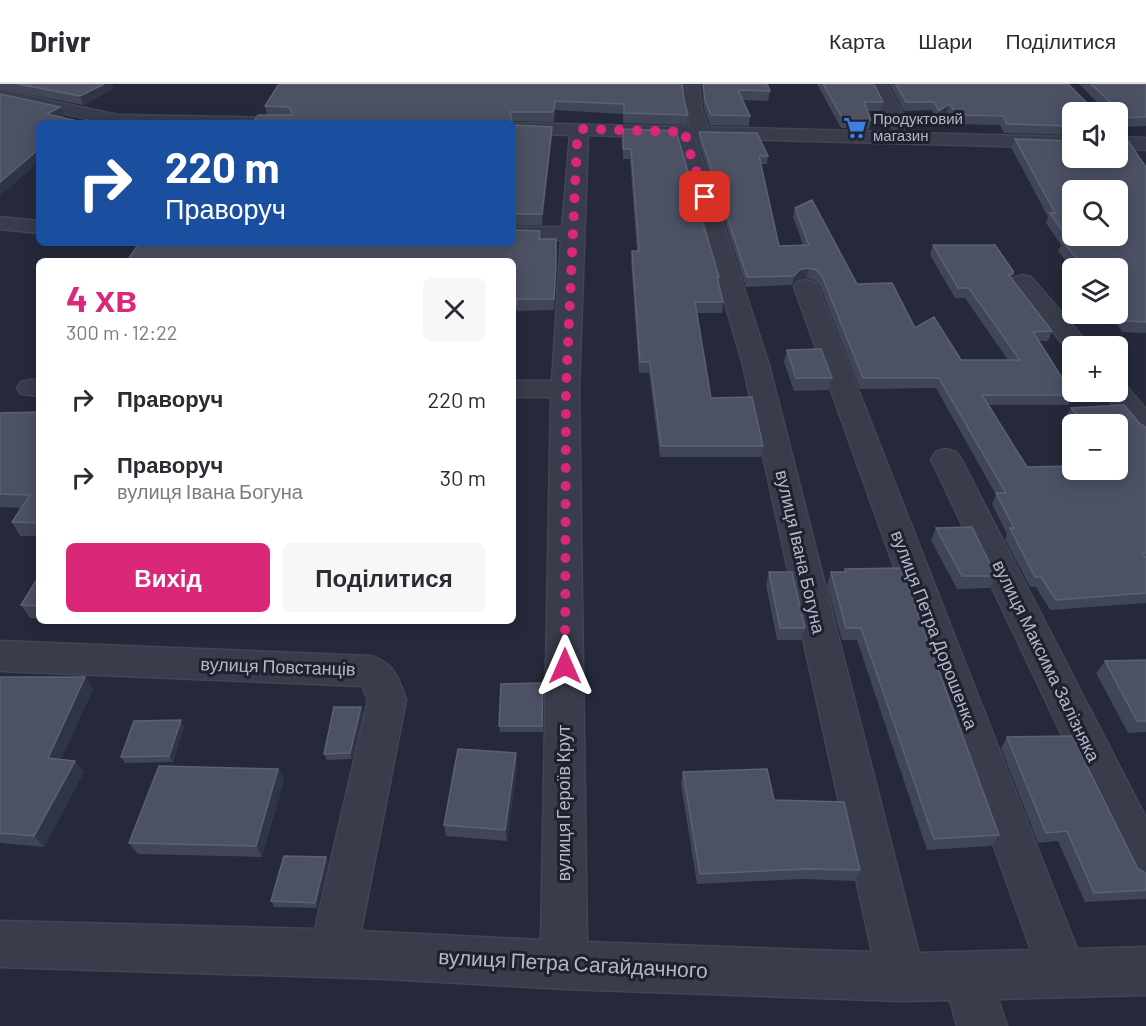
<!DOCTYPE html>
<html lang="uk">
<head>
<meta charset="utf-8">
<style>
  :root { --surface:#fff; --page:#f7f7f7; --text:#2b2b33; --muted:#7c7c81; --line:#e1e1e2; --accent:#db2777 }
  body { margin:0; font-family:Barlow,sans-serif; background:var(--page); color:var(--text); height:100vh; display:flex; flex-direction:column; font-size:22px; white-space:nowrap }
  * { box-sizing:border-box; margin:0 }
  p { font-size:20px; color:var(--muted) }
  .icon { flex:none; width:33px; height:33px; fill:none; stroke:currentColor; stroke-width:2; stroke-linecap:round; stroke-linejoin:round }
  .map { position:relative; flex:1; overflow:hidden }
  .drawer { position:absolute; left:36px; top:174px; width:480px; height:366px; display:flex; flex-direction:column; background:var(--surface); border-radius:9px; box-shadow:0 3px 15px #0003 }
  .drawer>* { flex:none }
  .top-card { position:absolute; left:36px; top:36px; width:480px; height:126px; border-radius:9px; box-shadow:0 3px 15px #0003; background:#1a4fa0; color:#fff; overflow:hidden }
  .tools { position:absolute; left:1062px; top:18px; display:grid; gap:12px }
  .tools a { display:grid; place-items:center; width:66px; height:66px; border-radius:9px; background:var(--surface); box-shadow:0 3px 15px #0003; font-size:30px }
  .pin { position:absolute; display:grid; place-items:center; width:51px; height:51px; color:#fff; margin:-26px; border-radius:12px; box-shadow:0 3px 9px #0006 }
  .me { position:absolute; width:66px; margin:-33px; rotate:0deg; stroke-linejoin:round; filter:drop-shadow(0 0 4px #0008) }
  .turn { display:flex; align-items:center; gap:21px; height:126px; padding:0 30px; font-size:27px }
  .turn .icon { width:78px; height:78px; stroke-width:2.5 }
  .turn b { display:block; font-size:42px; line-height:51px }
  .round { display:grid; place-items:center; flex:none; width:63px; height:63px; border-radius:9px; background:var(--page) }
  .headline { display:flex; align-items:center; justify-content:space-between; height:102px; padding:0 30px }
  h1 { font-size:36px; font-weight:700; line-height:45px; color:var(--accent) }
  .button { display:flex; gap:12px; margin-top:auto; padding:12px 30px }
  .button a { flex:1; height:69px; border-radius:9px; background:var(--accent); color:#fff; font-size:24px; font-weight:700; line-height:69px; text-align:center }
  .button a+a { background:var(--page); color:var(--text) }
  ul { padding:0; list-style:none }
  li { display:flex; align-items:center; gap:18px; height:78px; padding:0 30px }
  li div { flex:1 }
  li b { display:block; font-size:22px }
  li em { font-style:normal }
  header { display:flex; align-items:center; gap:36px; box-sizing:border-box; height:84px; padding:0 30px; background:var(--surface); border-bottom:2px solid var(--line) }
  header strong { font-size:28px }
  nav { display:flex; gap:33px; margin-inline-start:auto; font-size:21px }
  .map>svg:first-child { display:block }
</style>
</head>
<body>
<header>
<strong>Drivr</strong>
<nav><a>Карта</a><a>Шари</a><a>Поділитися</a></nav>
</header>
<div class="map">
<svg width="1146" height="942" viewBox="0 0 1146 942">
  <rect width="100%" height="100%" fill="#25293a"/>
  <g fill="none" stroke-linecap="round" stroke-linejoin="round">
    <!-- street casing -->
    <g stroke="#424553" stroke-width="3">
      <path id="street" d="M 683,0 L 699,0 L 702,26 L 708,43 L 895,48 L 870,0 L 886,0 L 914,49 L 1072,53 L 1072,64 L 695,54 L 769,281 L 919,869 L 1031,866 L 794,203 L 798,198 L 806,196 L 814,198 L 818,203 L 1077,865 L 1146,863 L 1146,911 L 998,915 L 1007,942 L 957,942 L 950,916 L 901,917 L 564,905 L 388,895 L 0,883 L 0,837 L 315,845 L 368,616 L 362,602 L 0,587 L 0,557 L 371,572 C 395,580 398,593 406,616 L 361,847 L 541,856 L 551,313 L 513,313 L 513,297 L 552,297 L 561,156 L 513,155 L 513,143 L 562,143 L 570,51 L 513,49 L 512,39 L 690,43 L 685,26 ZM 588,51 L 677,54 L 743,281 L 872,868 L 587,858 L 579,305 Z
        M 0,6 L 118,31 L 285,34 L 291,35 L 294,39 L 107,39 L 0,16 Z
        M 1118,53 L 1146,54 L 1146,66 L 1118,64 Z
        M 0,133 L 39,137 L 39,149 L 0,145 Z
        M 1023,191 L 1031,193 L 1090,262 L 1072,262 L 1072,268 L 1069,267 L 1011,198 L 1015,193 Z
        M 31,296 L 39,296 L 39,312 L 21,310 L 17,304 L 21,298 Z
        M 1118,300 L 1126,302 L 1146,325 L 1146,352 L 1136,349 L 1102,308 L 1118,308 Z
        M 946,365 L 956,368 L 961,375 L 1146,734 L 1146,800 L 1130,794 L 931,375 L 936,368 Z"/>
    </g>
    <!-- street -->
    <use href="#street" fill="#383c4b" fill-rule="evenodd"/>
  </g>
  <!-- wall -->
  <path fill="#404558" d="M 0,0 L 112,0 L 113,5 L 84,21 L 0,5 Z
    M 279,0 L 684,16 L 688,31 L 687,41 L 623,39 L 623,30 L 555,26 L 554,38 L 267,31 L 265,22 Z
    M 702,0 L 767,0 L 770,7 L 768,17 L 743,16 L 750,32 L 749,42 L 710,41 L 704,25 Z
    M 817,0 L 874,0 L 883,18 L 881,27 L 867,27 L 871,36 L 869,45 L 841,44 Z
    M 889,0 L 1068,0 L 1089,21 L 1100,21 L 1079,0 L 1146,0 L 1146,42 L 1118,43 L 1118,28 L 1072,28 L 1072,51 L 1004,49 L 1000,41 L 956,40 L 946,29 L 937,36 L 932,26 L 904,27 Z
    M 513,41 L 552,53 L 542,141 L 513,141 Z
    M 623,45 L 719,193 L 719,200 L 723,218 L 722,229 L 697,229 L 711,314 L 763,362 L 761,373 L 660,373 L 649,289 L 639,289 L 631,177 L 632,167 L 637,167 L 630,75 L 623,75 Z
    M 699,48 L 768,72 L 767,80 L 761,80 L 779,162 L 803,161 L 793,133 L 795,124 L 857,200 L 915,244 L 961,276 L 1008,276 L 965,214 L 955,214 L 930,171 L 933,161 L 1013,190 L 1011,195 L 1052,247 L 1048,257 L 1039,257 L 1073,311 L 1068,321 L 988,321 L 1027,383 L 1118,386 L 1118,340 L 1072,340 L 1072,343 L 1066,334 L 1071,324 L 1140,340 L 1146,343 L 1146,519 L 1050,526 L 1036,503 L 1030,503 L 1005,455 L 1007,450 L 992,420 L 996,411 L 936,304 L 860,305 L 820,202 L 815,196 L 807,194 L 797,196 L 792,201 L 746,203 L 698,56 Z
    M 1015,55 L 1072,57 L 1120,56 L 1146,83 L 1146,249 L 1122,248 L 1111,230 L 1118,230 L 1118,184 L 1072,185 L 1058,167 L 1061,161 L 1046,139 L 1048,133 L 1012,65 Z
    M 540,155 L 556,155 L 556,192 L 554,226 L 517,227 L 513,177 Z
    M 787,266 L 832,294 L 828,306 L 794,307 L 784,278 Z
    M 39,328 L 39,452 L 20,452 L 12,438 L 22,424 L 0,423 L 0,329 Z
    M 936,444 L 996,492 L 990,504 L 957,505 L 931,456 Z
    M 845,485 L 999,751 L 991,762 L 927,766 L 857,556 L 842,556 L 827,501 L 831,488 L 844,488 Z
    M 769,488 L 805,544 L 801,556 L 777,556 L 766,501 Z
    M 39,492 L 39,535 L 30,534 L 21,521 Z
    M 97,537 L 123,537 L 123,538 Z
    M 231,537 L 318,537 L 317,540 Z
    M 1146,576 L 1146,648 L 1128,649 L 1096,589 L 1105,577 Z
    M 0,596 L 93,605 L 61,675 L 75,677 L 84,688 L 44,763 L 0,759 Z
    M 543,599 L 543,648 L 500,648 L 499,642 Z
    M 361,623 L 363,629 L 352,675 L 327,676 L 324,670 Z
    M 184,642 L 173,678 L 125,679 L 121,673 Z
    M 1007,653 L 1138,785 L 1146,789 L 1146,815 L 1085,818 L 1058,757 L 1038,759 L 1001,664 Z
    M 516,669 L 517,681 L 507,757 L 446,752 L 444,741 Z
    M 278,685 L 284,696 L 262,773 L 138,770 L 129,759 Z
    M 683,688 L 774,716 L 860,786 L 854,797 L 803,795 L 697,800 L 681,700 Z
    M 328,778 L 317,824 L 274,823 L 271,817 Z"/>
  <!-- shaded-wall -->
  <path fill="#303447" d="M 104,0 L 112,0 L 113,5 L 84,21 L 80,12 Z
    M 949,20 L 946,29 L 937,36 L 939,27 Z
    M 60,23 L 64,32 L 51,39 L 47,30 Z
    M 552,43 L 552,53 L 542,141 L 542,130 Z
    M 39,65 L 39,78 L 0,112 L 0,98 Z
    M 556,181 L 556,192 L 554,226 L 554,215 Z
    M 808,184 L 807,194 L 797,196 L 792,201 L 794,192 L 799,186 Z
    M 517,215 L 517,227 L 513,262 L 513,244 Z
    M 85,593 L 93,605 L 57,686 L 48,674 Z
    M 361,623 L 363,629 L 352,675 L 350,669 Z
    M 181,636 L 184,642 L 173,678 L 169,672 Z
    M 516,669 L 517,681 L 507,757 L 505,746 Z
    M 75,677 L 84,688 L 44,763 L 34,752 Z
    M 278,685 L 284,696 L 262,773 L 256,762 Z
    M 326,773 L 328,778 L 317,824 L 315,819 Z"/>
  <!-- building -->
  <path fill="#4c5164" stroke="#5c6173" stroke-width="1.5" fill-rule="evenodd" d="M 18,0 L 104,0 L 80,12 Z
    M 279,0 L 682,0 L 684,16 L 688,31 L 624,29 L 624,20 L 555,17 L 553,28 L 510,28 L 512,39 L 253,39 L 258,31 L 293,31 L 289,23 L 265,22 Z
    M 703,0 L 735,0 L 735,1 L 735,0 L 767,0 L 770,7 L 738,6 L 750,32 L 711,31 L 705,16 Z
    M 823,0 L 874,0 L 883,18 L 864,18 L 871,36 L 843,35 Z
    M 896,0 L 1068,0 L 1089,21 L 1109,21 L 1111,19 L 1091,0 L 1146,0 L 1146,33 L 1118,34 L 1118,28 L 1072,28 L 1072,42 L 1007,40 L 1003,32 L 958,31 L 949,20 L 939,27 L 934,18 L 906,18 Z
    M 0,10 L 60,23 L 47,30 L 82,38 L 80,39 L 39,39 L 39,65 L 0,98 Z
    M 513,41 L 552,43 L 542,130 L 513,130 Z
    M 1118,43 L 1120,46 L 1120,56 L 1128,57 L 1146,83 L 1146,238 L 1127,237 L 1118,221 L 1118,184 L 1085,184 L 1062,157 L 1069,157 L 1050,129 L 1055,129 L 1015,55 L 1072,57 L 1072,74 L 1118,74 ZM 1072,106 L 1118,106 L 1118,152 L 1072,152 Z
    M 623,45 L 676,47 L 719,193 L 717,193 L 723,218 L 695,218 L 711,314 L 752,313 L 763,362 L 661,362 L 650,278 L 640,278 L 632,167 L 639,167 L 631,65 L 623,65 Z
    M 699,48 L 757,49 L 768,72 L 759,72 L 779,162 L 809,161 L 795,124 L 812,116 L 857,200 L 892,199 L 915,244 L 934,233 L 961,276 L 1020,276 L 969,204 L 958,204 L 933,161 L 995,161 L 1013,187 L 1013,190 L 1008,190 L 1052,247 L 1033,248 L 1073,311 L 982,311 L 1027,383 L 1072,382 L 1072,386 L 1118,386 L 1118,340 L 1084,340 L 1071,324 L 1124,321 L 1140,340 L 1146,343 L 1146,469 L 1143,470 L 1146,474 L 1146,509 L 1056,516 L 1041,493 L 1035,493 L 1010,444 L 1014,444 L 996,409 L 1006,409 L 939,294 L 863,294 L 822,192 L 817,186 L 808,184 L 799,186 L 794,192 L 747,193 Z
    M 513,146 L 540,147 L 539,155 L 556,155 L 556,181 L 554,215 L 517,215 L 513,244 L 513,177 L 127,177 L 139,159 L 513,159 Z
    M 821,265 L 832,294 L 796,294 L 787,266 Z
    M 39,328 L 39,439 L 12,438 L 30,411 L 0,410 L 0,329 Z
    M 972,443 L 996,492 L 962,492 L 936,444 Z
    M 901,484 L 999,751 L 934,755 L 861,544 L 846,544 L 831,488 L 846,488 L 845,485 Z
    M 769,488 L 792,488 L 805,544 L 780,544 Z
    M 39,492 L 39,522 L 21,521 Z
    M 1146,576 L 1146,637 L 1137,637 L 1105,577 Z
    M 1,593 L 85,593 L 48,674 L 75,677 L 34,752 L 0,749 L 0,596 Z
    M 543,599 L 542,642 L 499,642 L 501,600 Z
    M 334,623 L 361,623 L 350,669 L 324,670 Z
    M 181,636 L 169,672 L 121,673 L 134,637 Z
    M 1072,652 L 1138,785 L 1146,789 L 1146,806 L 1094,809 L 1067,747 L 1046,749 L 1007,653 Z
    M 458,665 L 516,669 L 505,746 L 444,741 Z
    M 159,682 L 278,685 L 256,762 L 129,759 Z
    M 767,685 L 774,716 L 844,718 L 860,786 L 807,785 L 700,790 L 683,688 Z
    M 284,772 L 326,773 L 315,819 L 271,817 Z"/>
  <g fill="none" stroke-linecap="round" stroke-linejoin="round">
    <!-- route -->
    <path stroke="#db2777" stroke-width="10" stroke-dasharray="0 18" d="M 565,582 L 566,305 L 577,58 L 581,45 L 686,48 L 686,57 L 705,113"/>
  </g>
  <!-- icons -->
  <defs>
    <g id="supermarket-bare" transform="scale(1.8)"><path d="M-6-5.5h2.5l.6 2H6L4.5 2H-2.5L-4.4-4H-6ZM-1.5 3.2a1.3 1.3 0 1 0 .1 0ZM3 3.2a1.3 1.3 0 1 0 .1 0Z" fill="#3f7fe0" stroke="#1e212f" stroke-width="2.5" paint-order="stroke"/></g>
  </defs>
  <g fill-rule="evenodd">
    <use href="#supermarket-bare" x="855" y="44"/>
  </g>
  <g text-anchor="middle" stroke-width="6" stroke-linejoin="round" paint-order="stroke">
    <!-- far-poi labels -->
    <g font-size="15" fill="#b4b7c6" stroke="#1e212f" text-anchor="start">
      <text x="873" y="40">Продуктовий<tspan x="873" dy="17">магазин</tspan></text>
    </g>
    <!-- street labels -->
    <g font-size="18" fill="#b4b7c6" stroke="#1e212f">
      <text transform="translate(800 468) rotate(77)" y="6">вулиця Івана Богуна</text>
      <text transform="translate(934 546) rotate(69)" y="6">вулиця Петра Дорошенка</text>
      <text transform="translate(1046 577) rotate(64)" y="6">вулиця Максима Залізняка</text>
      <text transform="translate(278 583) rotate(2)" y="6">вулиця Повстанців</text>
      <text transform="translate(564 719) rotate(-90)" y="6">вулиця Героїв Крут</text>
    </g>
    <!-- near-street labels -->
    <g font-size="21" fill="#b4b7c6" stroke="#1e212f">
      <text transform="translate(573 880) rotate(3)" y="7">вулиця Петра Сагайдачного</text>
    </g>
  </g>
</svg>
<div class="tools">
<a><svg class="icon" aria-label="sound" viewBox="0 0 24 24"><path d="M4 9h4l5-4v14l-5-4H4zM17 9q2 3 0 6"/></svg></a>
<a><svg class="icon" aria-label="search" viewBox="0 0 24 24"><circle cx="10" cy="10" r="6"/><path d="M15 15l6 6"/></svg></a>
<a><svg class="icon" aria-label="layers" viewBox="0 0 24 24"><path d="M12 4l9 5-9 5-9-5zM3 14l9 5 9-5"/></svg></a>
<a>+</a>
<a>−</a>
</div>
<div class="pin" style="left:705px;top:113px;background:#d93025"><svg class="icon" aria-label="arrive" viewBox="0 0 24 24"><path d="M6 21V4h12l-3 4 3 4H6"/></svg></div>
<svg class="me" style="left:565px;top:582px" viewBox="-20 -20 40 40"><path d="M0-17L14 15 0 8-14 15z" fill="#db2777" stroke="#fff" stroke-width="4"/></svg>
<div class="top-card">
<div class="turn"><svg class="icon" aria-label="right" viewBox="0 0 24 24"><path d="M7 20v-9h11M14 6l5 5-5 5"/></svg><div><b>220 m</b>Праворуч</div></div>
</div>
<section class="drawer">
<div class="headline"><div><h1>4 хв</h1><p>300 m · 12:22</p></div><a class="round"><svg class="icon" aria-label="close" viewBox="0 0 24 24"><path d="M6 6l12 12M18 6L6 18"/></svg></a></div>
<ul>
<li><svg class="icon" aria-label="right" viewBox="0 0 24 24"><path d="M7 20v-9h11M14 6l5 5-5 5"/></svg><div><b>Праворуч</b></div><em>220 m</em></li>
<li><svg class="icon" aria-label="right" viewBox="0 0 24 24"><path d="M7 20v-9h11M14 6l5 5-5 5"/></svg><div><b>Праворуч</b><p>вулиця Івана Богуна</p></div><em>30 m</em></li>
</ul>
<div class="button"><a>Вихід</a><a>Поділитися</a></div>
</section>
</div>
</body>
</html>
